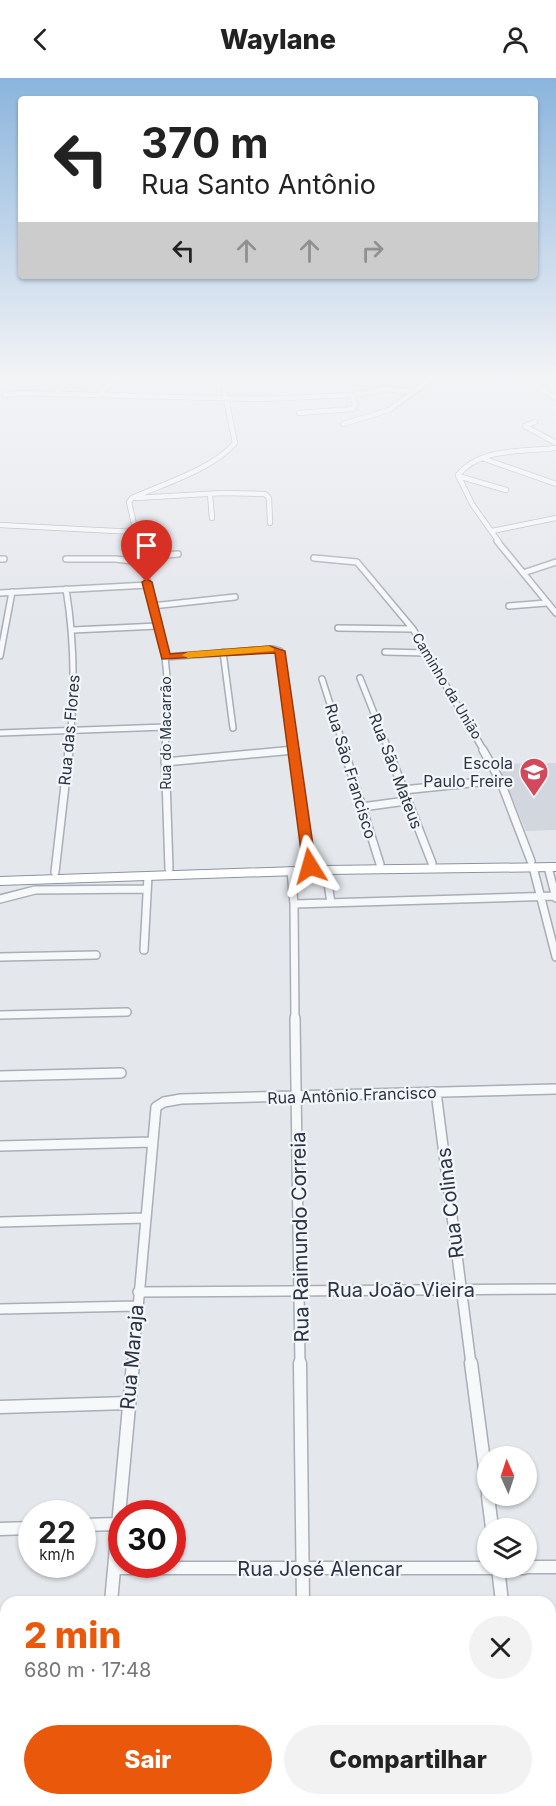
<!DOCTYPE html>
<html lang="pt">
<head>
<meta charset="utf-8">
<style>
  :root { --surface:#fff; --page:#f2f2f2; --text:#222; --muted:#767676; --accent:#ea580c }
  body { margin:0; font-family:Inter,sans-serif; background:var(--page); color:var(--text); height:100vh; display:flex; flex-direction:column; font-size:22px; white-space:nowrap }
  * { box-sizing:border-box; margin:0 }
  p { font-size:20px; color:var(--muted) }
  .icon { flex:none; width:33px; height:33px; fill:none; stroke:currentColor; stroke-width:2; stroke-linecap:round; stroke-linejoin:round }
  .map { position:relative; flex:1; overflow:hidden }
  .drawer { position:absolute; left:0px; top:1518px; width:556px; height:210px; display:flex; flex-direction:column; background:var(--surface); border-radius:18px 18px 0 0; box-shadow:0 2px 4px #0004 }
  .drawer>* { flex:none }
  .banner { position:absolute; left:18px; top:18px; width:520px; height:183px; border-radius:6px; box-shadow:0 2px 4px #0004; background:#fff; color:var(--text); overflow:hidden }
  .needle { width:39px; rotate:357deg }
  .buttons { position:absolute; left:477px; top:1368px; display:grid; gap:12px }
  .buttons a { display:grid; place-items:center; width:60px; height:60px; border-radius:50%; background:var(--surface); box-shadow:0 2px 4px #0004; font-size:30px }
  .speed { position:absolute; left:18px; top:1422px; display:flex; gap:12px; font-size:30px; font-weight:700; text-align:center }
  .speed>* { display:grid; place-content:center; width:78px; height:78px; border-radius:50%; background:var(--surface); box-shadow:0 2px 4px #0004; line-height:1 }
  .speed small { font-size:15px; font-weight:400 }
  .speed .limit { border:9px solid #d22; background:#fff; color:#111 }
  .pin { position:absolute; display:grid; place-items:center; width:51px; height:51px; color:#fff; margin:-62px -26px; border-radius:50% 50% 50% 0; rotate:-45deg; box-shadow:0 0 6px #0007 }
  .pin .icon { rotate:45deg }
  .me { position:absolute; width:66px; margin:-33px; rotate:352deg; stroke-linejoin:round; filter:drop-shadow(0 0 4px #0008) }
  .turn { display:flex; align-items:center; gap:21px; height:126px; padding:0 24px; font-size:27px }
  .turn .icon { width:78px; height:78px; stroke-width:2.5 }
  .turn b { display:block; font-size:42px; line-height:51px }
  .lanes { display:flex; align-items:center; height:57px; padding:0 24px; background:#0003; justify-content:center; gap:30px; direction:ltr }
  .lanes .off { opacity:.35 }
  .round { display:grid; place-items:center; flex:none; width:63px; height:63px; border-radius:32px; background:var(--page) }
  .summary { display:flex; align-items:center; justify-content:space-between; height:102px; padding:0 24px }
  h1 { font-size:36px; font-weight:800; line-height:45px; color:var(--accent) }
  .button { display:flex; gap:12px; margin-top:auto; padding:12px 24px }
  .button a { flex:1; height:69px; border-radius:36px; background:var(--accent); color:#fff; font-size:24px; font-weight:800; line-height:69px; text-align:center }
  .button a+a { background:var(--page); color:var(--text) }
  header { display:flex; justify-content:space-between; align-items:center; height:78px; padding:0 24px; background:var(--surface); font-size:27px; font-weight:800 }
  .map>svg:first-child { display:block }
</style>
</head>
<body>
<header><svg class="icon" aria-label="back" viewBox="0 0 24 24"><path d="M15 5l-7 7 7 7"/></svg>Waylane<svg class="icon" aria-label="person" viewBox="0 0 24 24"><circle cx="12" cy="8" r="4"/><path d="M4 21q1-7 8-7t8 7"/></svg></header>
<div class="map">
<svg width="556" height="1728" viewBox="0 0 556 1728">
  <rect width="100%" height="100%" fill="#e4e7ec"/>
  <!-- built -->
  <path fill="#d2d6de" d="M 556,685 L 556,752 L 526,753 L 498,686 Z
    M 6,1605 L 6,1722 L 76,1722 L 75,1728 L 0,1728 L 0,1606 Z"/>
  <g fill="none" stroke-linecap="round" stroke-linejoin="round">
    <!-- street-far4 casing -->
    <g stroke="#a9aeb7" stroke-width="6">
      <path id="street-far4" d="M 295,301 L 300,304
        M 545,309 L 542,312 L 556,320
        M 55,316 L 71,301
        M 5,317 L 18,315 L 261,321 L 352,317 L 385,311 L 414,314
        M 99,317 L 113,301
        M 299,335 L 353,331 L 355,327 L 352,317
        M 535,344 L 525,348 L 556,365
        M 343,346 L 389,332 L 431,301
        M 482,380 L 556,406
        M 458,398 L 506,412
        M 210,416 L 212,440
        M 136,420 L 223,415 L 265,416 L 269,420 L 270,445
        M 0,447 L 135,454
        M 492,453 L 556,440
        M 138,464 L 129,424 L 132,420 C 163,406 213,391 235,365 L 222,301
        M 499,464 L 472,426 L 458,397 C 480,369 524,374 556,370"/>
    </g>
    <!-- street-far3 casing -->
    <g stroke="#a9aeb7" stroke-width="8">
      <path id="street-far3" d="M 138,463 L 165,579 L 168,609 L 165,673
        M 497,463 L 556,535
        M 141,479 L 178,476
        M 314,480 L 357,484 L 413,551 L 484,673
        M 0,481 L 4,481
        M 66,481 L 115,481 L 142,484
        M 523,495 L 556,484
        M 66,511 C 75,565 75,618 69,673
        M 0,515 L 148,507
        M 152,528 L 235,519
        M 509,528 L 546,525
        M 338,550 L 413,551
        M 73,552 L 158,548
        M 223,574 L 233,650
        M 385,574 L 428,575
        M 0,578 L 12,514
        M 165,579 L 273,571 L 280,573 L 294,673
        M 360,600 L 389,673
        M 322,601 L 345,673
        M 0,655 L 165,649
        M 283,673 L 294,672"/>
    </g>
    <!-- street-far2 casing -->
    <g stroke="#a9aeb7" stroke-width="10">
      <path id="street-far2" d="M 165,672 L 169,791
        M 294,672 L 310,788
        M 344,672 L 380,786
        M 388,672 L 432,785
        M 483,672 L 500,702 L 531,783
        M 165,684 L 294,672
        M 403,712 L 500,702
        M 362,729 L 406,723
        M 533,789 L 556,879
        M 548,789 L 556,820
        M 326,792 L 331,825
        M 291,793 L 294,826 L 295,941
        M 55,794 L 69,672
        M 0,821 L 35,812 L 146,811
        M 294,826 L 556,818
        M 144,872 L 148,798
        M 0,879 L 96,877
        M 0,937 L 127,934"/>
    </g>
    <!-- street-far1 casing -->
    <g stroke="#a9aeb7" stroke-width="12">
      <path id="street-far1" d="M 295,940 L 300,1286
        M 0,998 L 121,995
        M 436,1014 L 471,1286
        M 0,1068 L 152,1064
        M 0,1144 L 146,1140
        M 138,1214 L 556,1211
        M 0,1231 L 136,1228
        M 133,1286 L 156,1029 L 164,1024 L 181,1021 L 556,1011"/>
    </g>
    <!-- street casing -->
    <g stroke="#a9aeb7" stroke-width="15">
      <path id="street" d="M 300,1285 L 303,1524
        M 471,1285 L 488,1414
        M 0,1329 L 128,1325
        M 488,1418 L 492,1450
        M 82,1447 L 118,1446
        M 0,1451 L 32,1450
        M 526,1489 L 556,1489
        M 115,1490 L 524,1490
        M 498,1490 L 502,1524
        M 111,1524 L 133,1285
        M 0,1592 L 6,1592
        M 307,1722 L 307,1728
        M 527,1722 L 528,1728
        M 91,1728 L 92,1722"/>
    </g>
    <!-- highway casing -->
    <g stroke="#8b94a3" stroke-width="2">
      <path id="highway" d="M 556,785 L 556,793 L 326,796 L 0,807 L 0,799 L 326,788 Z"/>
    </g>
    <!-- street-far4 -->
    <use href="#street-far4" stroke="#f7f8fa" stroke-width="4.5"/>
    <!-- street-far3 -->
    <use href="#street-far3" stroke="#f7f8fa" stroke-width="5"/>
    <!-- street-far2 -->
    <use href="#street-far2" stroke="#f7f8fa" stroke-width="7"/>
    <!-- street-far1 -->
    <use href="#street-far1" stroke="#f7f8fa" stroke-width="9"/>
    <!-- street -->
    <use href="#street" stroke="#f7f8fa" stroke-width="12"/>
    <!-- highway -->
    <use href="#highway" fill="#fff" fill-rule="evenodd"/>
  </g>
  <!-- sky -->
  <linearGradient id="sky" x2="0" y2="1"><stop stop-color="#8bb4dd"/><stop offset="0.55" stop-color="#f3f4f6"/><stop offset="1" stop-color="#f3f4f6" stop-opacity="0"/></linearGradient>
  <rect width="556" height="543" fill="url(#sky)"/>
  <!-- route -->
  <path fill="#ea580c" stroke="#983908" stroke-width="1.5" d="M 147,501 L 152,504 L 170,576 L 270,568 L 285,573 L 316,788 L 314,791 L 305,791 L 303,788 L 275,575 L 162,581 L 142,504 Z"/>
  <!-- slow -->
  <path fill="#f59e0b" d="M 269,568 L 274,571 L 273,573 L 188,580 L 182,577 L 188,574 Z"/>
  <!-- icons -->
  <defs>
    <g id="school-pin" transform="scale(1.5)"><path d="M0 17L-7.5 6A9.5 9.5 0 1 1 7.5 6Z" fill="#d1495b" stroke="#f4f6f9"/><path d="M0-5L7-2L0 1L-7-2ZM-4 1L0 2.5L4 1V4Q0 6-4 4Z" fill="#fff"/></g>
  </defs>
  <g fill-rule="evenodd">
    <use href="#school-pin" x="534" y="694"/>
  </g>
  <g text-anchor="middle" stroke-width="4.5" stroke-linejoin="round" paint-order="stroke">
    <!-- far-street labels -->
    <g font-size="14" fill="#2b3445" stroke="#f4f6f9">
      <text transform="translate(447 608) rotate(59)" y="5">Caminho da União</text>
      <text transform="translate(166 655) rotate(-90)" y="5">Rua do Macarrão</text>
    </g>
    <!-- street labels -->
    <g font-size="16" fill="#2b3445" stroke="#f4f6f9">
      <text transform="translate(69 652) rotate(-85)" y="6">Rua das Flores</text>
      <text transform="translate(351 693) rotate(73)" y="6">Rua São Francisco</text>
      <text transform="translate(396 693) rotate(69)" y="6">Rua São Mateus</text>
      <text transform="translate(352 1017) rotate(-2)" y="6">Rua Antônio Francisco</text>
    </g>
    <!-- poi labels -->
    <g font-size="16" fill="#2b3445" stroke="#f4f6f9" text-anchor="end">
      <text x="513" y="691">Escola<tspan x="513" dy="18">Paulo Freire</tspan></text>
    </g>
    <!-- near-street labels -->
    <g font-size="20" fill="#2b3445" stroke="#f4f6f9">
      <text transform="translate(450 1125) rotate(-97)" y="7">Rua Colinas</text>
      <text transform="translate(300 1159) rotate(-91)" y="7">Rua Raimundo Correia</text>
      <text x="401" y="1219">Rua João Vieira</text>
      <text transform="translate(132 1279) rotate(-85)" y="7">Rua Maraja</text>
      <text x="320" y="1498">Rua José Alencar</text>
    </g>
  </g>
</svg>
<div class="buttons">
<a><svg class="needle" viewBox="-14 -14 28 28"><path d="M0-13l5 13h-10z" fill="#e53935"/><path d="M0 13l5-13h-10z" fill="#767676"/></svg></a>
<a><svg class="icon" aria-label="layers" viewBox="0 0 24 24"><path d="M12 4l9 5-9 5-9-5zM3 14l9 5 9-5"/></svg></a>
</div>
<div class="speed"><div>22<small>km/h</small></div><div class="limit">30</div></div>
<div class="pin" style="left:147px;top:504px;background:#d93025"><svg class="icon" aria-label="arrive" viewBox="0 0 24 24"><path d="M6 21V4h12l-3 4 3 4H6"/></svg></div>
<svg class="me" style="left:310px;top:788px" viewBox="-20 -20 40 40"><path d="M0-17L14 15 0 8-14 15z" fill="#ea580c" stroke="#fff" stroke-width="4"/></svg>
<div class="banner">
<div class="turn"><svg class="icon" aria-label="left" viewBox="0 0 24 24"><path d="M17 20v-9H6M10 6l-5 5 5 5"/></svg><div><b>370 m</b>Rua Santo Antônio</div></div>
<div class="lanes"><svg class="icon" aria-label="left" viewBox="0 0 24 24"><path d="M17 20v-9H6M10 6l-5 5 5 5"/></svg><svg class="icon off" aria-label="ahead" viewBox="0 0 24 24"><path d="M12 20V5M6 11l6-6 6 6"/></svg><svg class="icon off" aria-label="ahead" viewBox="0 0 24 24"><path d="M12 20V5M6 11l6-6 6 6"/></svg><svg class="icon off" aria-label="right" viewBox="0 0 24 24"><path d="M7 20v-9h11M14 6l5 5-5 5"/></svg></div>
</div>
<section class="drawer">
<div class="summary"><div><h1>2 min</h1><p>680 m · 17:48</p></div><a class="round"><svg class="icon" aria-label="close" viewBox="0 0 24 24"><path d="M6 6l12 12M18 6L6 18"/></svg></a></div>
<div class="button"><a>Sair</a><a>Compartilhar</a></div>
</section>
</div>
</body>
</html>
